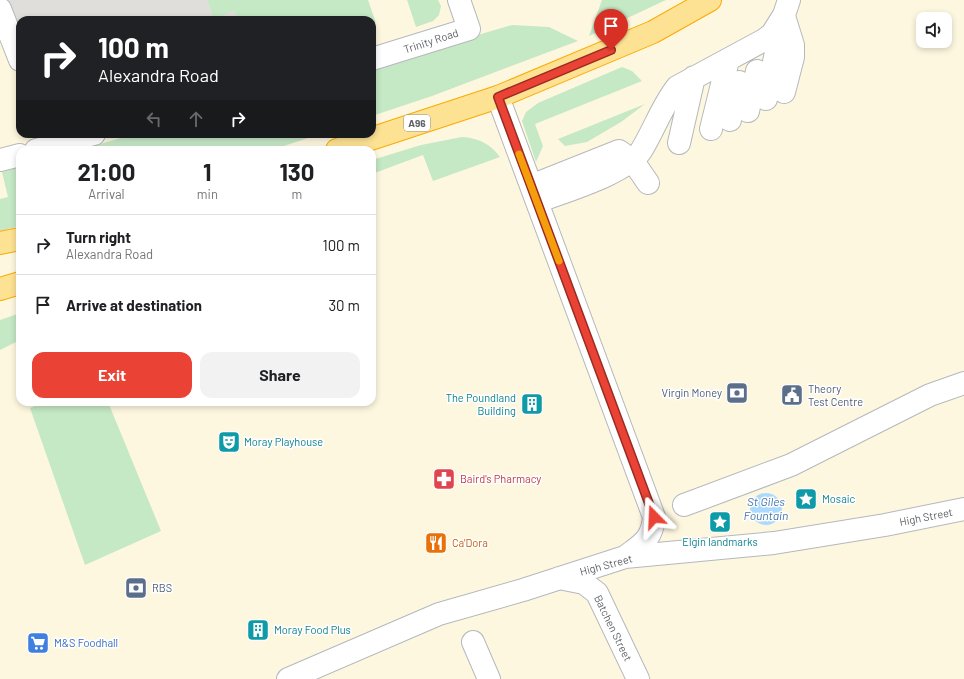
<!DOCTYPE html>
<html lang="en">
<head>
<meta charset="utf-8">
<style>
  :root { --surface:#fff; --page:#f2f2f2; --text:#202124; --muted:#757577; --line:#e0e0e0; --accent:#ea4335 }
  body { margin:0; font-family:Barlow,sans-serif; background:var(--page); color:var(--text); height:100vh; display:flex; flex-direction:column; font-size:15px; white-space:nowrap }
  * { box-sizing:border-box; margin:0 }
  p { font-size:13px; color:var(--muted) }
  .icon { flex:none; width:22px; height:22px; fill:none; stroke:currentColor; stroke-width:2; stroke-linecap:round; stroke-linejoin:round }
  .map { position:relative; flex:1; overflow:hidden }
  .side { position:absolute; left:16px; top:146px; width:360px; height:260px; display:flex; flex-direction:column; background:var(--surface); border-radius:12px; box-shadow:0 2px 6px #0003 }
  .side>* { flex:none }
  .guide { position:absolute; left:16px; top:16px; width:360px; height:122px; border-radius:12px; box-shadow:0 2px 6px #0003; background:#202124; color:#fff; overflow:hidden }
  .buttons { position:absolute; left:916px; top:12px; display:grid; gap:8px }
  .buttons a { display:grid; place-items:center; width:36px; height:36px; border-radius:8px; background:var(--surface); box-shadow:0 2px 6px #0003; font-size:20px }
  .pin { position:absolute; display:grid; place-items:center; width:34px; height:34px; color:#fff; margin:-41px -17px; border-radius:50% 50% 50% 0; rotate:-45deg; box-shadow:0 0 4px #0007 }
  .pin .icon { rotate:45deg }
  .me { position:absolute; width:44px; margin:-22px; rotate:339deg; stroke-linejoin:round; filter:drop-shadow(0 0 3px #0008) }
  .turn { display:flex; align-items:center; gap:14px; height:84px; padding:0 16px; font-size:18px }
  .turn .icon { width:52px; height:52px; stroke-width:2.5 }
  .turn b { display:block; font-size:28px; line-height:34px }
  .lanes { display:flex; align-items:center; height:38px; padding:0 16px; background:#0003; justify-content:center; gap:20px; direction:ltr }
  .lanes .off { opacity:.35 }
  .eta { display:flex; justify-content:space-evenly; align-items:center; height:68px; text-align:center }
  .eta b { font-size:24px; font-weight:700; line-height:28px }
  .cta { display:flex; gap:8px; margin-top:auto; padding:8px 16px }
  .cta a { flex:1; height:46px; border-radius:12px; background:var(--accent); color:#fff; font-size:16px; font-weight:700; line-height:46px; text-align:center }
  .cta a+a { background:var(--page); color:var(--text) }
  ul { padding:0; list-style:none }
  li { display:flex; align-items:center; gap:12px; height:60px; padding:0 16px; border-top:1px solid var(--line) }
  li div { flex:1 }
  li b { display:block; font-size:15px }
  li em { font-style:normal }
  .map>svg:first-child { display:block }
</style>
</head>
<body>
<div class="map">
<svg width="964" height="679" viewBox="0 0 964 679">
  <rect width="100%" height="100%" fill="#f1efe8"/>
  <!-- commercial -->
  <path fill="#fef7e0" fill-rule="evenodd" d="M 262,0 L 964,0 L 964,679 L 0,679 L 0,30 L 20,80 L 20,134 L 372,134 L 372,20 ZM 923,19 L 945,19 L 945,41 L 923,41 ZM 20,150 L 372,150 L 372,402 L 20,402 Z"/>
  <!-- industrial -->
  <path fill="#e0deda" d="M 0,0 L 207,0 L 214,18 L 234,11 L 238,20 L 20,20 L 20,80 L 0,30 Z"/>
  <!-- green -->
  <path fill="#c5e8c5" d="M 207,0 L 368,0 L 376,23 L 372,24 L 372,20 L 238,20 L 234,11 L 214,19 Z
    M 407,0 L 438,0 L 441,6 L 439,15 L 433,21 L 416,27 Z
    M 602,0 L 666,0 L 589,36 Z
    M 512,25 L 549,27 L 578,41 L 432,96 L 372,116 L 372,66 Z
    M 622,67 L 632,71 L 642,81 L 535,124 L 543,146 L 536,162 L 522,121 L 526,112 L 538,103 Z
    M 645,104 L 621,122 L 587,142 L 565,146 L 558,139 Z
    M 135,134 L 320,134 L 272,150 L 79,150 Z
    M 462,137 C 478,138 491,144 500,157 L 433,181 L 423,155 L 372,174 L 372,160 L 421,145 Z
    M 20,167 L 20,226 L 0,231 L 0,199 L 8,197 L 2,172 Z
    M 20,313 L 20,340 L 0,350 L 0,320 Z
    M 44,402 L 108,402 L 161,531 L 85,565 L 30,408 Z"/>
  <!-- water -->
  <path fill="#aadaff" d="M750 509a16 16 0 1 1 32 0a16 16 0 1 1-32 0Z"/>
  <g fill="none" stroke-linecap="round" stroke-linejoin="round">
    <!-- minor casing -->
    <g stroke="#b5b8bc" stroke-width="24">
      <path id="minor" d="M 0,9 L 20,60
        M 372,59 L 469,29 L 459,0
        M 784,92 L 793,57 L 793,45 L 784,16
        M 498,97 L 654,517 C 652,540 642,544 625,557
        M 766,99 L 784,15 L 789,0
        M 748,111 L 757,71
        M 730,120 L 739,82
        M 711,129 L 728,60
        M 679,143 L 694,77
        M 36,150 L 94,134
        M 0,160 L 20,155
        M 531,186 L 619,151 L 633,161 L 648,183
        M 537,202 C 565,191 625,174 641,151 C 654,130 662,106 677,87 L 764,40 L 772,34 L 784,15
        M 684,505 L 791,465 L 930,395 L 964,383
        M 559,578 L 584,583 L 597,593 L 638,679
        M 473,642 L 489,679
        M 288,679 L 439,614 L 523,590 L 625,557 L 774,543 L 885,525 L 964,509"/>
    </g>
    <!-- highway casing -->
    <g stroke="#f9ab00" stroke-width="24">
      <path id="highway" d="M 337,150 L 498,97 L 653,32 L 710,0
        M 0,243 L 20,239
        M 0,289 L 20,283"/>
    </g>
    <!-- minor -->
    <use href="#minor" stroke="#fff" stroke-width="22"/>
    <!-- highway -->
    <use href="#highway" stroke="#fde293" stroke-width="22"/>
  </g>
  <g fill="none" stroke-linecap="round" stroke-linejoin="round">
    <!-- route casing -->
    <g stroke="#982c22" stroke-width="10">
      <path id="route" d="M 611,50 L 498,97 L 654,517"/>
    </g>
    <!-- route -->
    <use href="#route" stroke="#ea4335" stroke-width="7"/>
    <!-- slow -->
    <path stroke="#f59e0b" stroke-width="7" d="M 519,154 L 559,261"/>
  </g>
  <!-- icons -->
  <defs>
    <g id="bank-square" transform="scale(1.15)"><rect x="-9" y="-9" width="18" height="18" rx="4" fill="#5c6f8a" stroke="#fff"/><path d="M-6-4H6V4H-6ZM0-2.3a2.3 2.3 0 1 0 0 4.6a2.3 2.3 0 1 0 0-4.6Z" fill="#fff"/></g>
    <g id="civic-square" transform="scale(1.15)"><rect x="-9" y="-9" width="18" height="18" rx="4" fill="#5c6f8a" stroke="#fff"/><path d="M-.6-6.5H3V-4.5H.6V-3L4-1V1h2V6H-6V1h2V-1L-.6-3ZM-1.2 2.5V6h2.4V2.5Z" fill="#fff"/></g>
    <g id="building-square" transform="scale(1.15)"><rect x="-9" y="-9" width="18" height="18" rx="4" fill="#0f9aa8" stroke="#fff"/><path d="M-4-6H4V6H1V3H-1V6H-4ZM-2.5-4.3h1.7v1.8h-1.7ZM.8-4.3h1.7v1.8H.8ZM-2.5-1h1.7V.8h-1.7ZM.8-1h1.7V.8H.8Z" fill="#fff"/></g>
    <g id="theatre-square" transform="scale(1.15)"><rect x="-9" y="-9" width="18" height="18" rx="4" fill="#0f9aa8" stroke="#fff"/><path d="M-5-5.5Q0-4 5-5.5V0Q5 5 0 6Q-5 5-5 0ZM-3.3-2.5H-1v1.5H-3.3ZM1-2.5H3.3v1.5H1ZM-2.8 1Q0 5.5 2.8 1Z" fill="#fff"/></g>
    <g id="pharmacy-square" transform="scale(1.15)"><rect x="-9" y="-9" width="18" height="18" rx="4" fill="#e0444e" stroke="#fff"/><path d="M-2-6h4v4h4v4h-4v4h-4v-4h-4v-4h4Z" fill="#fff"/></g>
    <g id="sight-square" transform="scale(1.15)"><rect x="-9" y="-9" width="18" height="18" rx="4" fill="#0f9aa8" stroke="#fff"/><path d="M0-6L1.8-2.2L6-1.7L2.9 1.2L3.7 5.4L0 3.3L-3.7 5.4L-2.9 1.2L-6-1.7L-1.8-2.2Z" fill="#fff"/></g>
    <g id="restaurant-square" transform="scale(1.15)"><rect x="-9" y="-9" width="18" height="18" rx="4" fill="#e8710a" stroke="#fff"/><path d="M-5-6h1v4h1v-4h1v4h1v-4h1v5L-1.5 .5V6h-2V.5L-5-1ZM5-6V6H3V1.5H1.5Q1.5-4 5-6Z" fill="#fff"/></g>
    <g id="supermarket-square" transform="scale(1.15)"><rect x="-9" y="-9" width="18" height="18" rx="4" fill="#3f7fe0" stroke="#fff"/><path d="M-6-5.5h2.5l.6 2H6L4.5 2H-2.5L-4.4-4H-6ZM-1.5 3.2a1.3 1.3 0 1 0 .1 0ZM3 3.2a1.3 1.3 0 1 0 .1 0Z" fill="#fff"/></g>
  </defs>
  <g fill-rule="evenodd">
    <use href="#bank-square" x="737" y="393"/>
    <use href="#civic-square" x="792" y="395"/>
    <use href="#building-square" x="532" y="404"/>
    <use href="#theatre-square" x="229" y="442"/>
    <use href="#pharmacy-square" x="444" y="479"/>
    <use href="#sight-square" x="806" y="499"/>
    <use href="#sight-square" x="720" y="522"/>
    <use href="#restaurant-square" x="436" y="543"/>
    <use href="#bank-square" x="136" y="588"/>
    <use href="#building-square" x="258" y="630"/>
    <use href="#supermarket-square" x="38" y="643"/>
  </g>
  <g text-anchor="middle" stroke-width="3" stroke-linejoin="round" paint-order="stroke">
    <!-- shield labels -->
    <rect fill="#fff" stroke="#8f9295" stroke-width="1" x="404" y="115" width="26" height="16" rx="3"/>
    <g font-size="10" font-weight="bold" fill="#5f6368">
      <text x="417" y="127">A96</text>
    </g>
    <!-- street labels -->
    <g font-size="11" fill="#5f6368" stroke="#fff">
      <text transform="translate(431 41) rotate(-18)" y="4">Trinity Road</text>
      <text transform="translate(926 517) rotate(-11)" y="4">High Street</text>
      <text transform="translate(606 565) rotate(-15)" y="4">High Street</text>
      <text transform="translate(613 628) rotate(64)" y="4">Batchen Street</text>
    </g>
    <!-- service labels -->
    <g font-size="11" fill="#4e5e75" stroke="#fff" text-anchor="start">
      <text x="808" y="393">Theory<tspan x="808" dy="13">Test Centre</tspan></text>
      <text x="722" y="397" text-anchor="end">Virgin Money</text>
      <text x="152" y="592">RBS</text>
    </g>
    <!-- culture labels -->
    <g font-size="11" fill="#0d838f" stroke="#fff" text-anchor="start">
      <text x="516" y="402" text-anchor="end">The Poundland<tspan x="516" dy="13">Building</tspan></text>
      <text x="244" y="446">Moray Playhouse</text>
      <text x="822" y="503">Mosaic</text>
      <text x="720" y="546" text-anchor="middle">Elgin landmarks</text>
      <text x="274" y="634">Moray Food Plus</text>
    </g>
    <!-- health labels -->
    <g font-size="11" fill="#be3a42" stroke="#fff" text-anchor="start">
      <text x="460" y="483">Baird's Pharmacy</text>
    </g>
    <!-- food labels -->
    <g font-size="11" fill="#c56008" stroke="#fff" text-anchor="start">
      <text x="452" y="547">Ca'Dora</text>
    </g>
    <!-- shop labels -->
    <g font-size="11" fill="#366cbe" stroke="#fff" text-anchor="start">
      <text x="54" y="647">M&amp;S Foodhall</text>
    </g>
    <!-- water labels -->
    <g font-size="12" font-style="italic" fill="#4174aa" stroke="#fff">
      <text x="766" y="506">St Giles<tspan x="766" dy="14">Fountain</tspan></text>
    </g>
  </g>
</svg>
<div class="buttons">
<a><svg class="icon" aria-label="sound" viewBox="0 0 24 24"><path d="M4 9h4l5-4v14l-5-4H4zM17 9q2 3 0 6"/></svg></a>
</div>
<div class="pin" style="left:611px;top:50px;background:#d93025"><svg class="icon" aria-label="arrive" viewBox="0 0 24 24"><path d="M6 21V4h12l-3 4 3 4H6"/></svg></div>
<svg class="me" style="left:654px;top:517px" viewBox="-20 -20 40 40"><path d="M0-17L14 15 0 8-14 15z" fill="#ea4335" stroke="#fff" stroke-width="4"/></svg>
<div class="guide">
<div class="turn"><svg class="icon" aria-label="right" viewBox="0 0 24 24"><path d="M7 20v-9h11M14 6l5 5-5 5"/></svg><div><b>100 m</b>Alexandra Road</div></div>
<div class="lanes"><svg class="icon off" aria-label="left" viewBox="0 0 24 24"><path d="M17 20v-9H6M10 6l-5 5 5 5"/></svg><svg class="icon off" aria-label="ahead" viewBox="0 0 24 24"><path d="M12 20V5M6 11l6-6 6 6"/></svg><svg class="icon" aria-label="right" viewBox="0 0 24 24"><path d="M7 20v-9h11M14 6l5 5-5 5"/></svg></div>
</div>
<section class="side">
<div class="eta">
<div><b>21:00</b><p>Arrival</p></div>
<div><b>1</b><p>min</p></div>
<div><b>130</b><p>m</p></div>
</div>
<ul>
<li><svg class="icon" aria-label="right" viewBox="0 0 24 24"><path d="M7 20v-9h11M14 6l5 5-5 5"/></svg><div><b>Turn right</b><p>Alexandra Road</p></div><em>100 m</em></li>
<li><svg class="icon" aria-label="arrive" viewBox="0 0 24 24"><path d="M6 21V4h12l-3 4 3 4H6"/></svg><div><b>Arrive at destination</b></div><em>30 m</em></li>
</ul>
<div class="cta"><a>Exit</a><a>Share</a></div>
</section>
</div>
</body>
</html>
